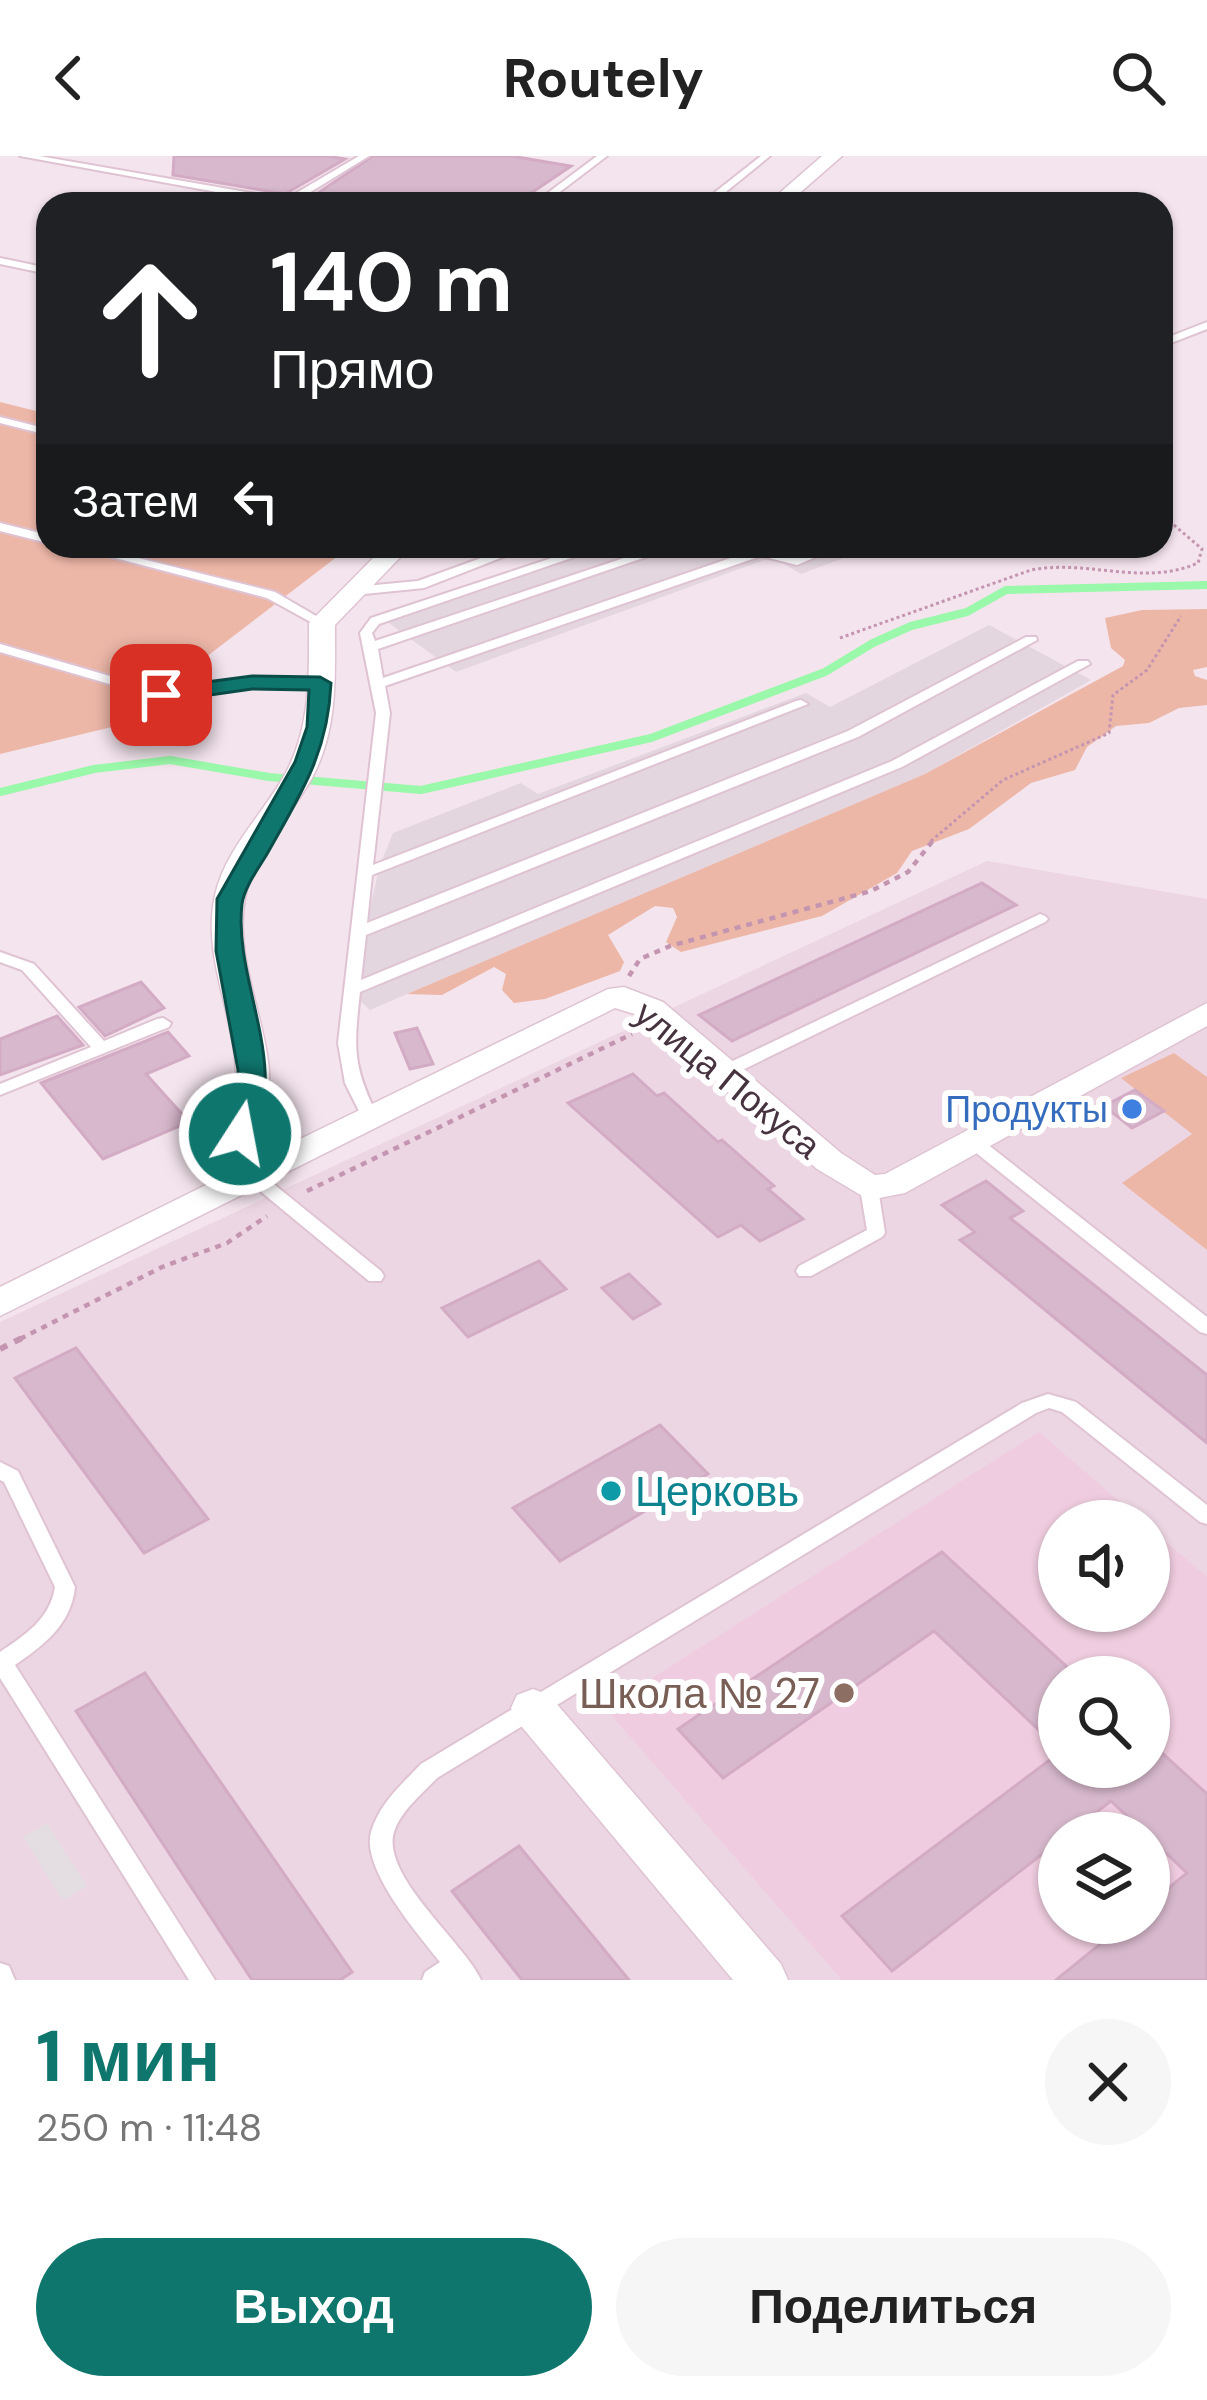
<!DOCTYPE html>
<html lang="ru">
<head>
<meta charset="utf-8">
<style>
  :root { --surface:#fff; --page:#f6f6f6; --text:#222; --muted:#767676; --accent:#0f766e }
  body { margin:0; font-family:"DM Sans",sans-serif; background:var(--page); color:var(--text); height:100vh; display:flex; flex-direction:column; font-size:45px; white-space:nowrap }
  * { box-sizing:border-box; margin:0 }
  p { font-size:39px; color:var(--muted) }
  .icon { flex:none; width:66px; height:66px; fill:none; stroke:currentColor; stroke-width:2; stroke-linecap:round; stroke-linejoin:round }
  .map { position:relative; height:1824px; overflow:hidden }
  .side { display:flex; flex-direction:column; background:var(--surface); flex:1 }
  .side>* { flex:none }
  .guide { position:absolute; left:36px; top:36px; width:1137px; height:366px; border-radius:36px; box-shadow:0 3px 9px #0004; background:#202124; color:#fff; overflow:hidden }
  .buttons { position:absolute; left:1038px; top:1344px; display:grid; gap:24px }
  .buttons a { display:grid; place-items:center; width:132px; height:132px; border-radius:50%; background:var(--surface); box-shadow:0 3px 9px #0004; font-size:60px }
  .pin { position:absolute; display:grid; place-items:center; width:102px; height:102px; color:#fff; margin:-51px; border-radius:24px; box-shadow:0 6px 18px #0006 }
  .me { position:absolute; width:132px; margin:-66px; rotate:11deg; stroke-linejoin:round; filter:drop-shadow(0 0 9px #0008) }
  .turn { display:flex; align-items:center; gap:42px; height:252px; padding:0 36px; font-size:54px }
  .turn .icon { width:156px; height:156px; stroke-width:2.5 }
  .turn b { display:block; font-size:84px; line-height:102px }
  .then { display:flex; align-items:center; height:114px; padding:0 36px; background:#0003; gap:24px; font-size:45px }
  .round { display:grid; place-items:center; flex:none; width:126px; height:126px; border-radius:63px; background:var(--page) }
  .overview { display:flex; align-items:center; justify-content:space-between; height:204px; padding:0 36px }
  h1 { font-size:72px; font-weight:700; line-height:90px; color:var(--accent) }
  .primary-button { display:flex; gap:24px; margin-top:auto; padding:24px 36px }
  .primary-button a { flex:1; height:138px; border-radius:72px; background:var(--accent); color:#fff; font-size:48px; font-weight:700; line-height:138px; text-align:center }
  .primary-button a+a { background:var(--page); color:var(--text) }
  header { display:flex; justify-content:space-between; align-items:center; height:156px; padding:0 36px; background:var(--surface); font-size:54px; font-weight:700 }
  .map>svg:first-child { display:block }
</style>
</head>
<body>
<header><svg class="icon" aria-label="back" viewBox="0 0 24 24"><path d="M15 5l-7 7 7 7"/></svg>Routely<svg class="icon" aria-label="search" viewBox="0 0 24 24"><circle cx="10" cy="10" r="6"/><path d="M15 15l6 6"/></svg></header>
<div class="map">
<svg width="1207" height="1824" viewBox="0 0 1207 1824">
  <rect width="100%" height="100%" fill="#f4e4ed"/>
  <!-- residential -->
  <path fill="#edd6e3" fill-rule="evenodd" d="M 987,705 L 1207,743 L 1207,1824 L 0,1824 L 0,1166 ZM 1059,1365 L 1149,1365 L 1149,1455 L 1059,1455 ZM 1059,1521 L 1149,1521 L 1149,1611 L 1059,1611 ZM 1059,1677 L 1149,1677 L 1149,1767 L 1059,1767 Z"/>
  <!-- industrial -->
  <path fill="#e3d6df" d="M 604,390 L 875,390 L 801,418 L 772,401 L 456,516 L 386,465 Z
    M 989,469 L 1091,524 L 925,618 L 407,838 L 370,854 L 352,837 L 379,712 L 393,677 L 521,627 L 538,638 L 806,537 L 830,551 Z"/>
  <!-- education -->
  <path fill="#efccdf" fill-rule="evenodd" d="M 1039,1276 L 1142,1365 L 1059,1365 L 1059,1455 L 1149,1455 L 1149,1371 L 1207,1421 L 1207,1824 L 842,1824 L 605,1552 ZM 1059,1521 L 1149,1521 L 1149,1611 L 1059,1611 ZM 1059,1677 L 1149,1677 L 1149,1767 L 1059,1767 Z"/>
  <!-- green -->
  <path fill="#edb7a8" d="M 0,246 L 48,258 L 48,390 L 351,390 L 116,570 L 0,598 Z
    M 1207,453 L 1207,511 L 1193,514 L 1195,520 L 1207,524 L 1207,549 L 1179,552 L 1149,567 L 1116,570 L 1087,591 L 1075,614 L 1031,627 L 969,673 L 912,695 L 897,717 L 822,760 L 681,796 L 666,786 L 677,761 L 673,752 L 655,750 L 608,779 L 624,806 L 620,815 L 545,843 L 514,847 L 502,834 L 506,818 L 494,811 L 442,839 L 407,838 L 925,618 L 1123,510 L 1125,504 L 1111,492 L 1105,462 L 1142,454 Z
    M 1174,897 L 1207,921 L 1207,1094 L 1122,1027 L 1192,978 L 1121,922 Z"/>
  <!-- parking -->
  <path fill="#e4dde2" d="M 47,1667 L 87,1730 L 63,1745 L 23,1681 Z"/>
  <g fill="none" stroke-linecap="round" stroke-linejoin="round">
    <!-- stream -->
    <path stroke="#99f8a9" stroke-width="8" d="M 0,636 L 94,613 L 170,604 L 269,621 L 421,634 L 651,582 L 825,516 L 873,487 L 911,470 L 967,456 L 1006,434 L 1207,429"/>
  </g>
  <!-- building -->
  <path fill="#d7b8cc" stroke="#d3abc4" stroke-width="3" d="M 174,0 L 327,0 L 345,3 L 285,38 L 173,19 Z
    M 373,0 L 511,0 L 571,10 L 515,48 L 485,42 L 484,48 L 340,48 L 309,43 Z
    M 982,727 L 1016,749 L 732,885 L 699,859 Z
    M 141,826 L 164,852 L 105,880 L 79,851 Z
    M 57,860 L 83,889 L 0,919 L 0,883 Z
    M 417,872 L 433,908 L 410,913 L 395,877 Z
    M 168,876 L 189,900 L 146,918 L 189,966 L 103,1003 L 41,927 Z
    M 633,918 L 657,940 L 664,937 L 718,986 L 722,984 L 774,1030 L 768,1033 L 803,1063 L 760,1085 L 741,1069 L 718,1081 L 568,947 Z
    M 1135,934 L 1164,955 L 1132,972 L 1104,950 Z
    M 986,1025 L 1023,1055 L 1010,1062 L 1207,1219 L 1207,1287 L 960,1084 L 975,1076 L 942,1049 Z
    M 539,1105 L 566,1133 L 468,1181 L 442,1152 Z
    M 629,1118 L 660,1148 L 633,1163 L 602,1132 Z
    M 76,1192 L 208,1363 L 144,1397 L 15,1222 Z
    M 660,1269 L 708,1318 L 560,1405 L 513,1352 Z
    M 942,1396 L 1078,1521 L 1059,1521 L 1059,1593 L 934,1475 L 723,1622 L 678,1573 Z
    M 145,1517 L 352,1816 L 340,1824 L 252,1824 L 76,1555 Z
    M 1149,1585 L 1207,1638 L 1207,1824 L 1056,1824 L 1126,1767 L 1149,1767 L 1149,1748 L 1187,1717 L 1111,1645 L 1069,1677 L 1059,1677 L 1059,1685 L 892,1815 L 842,1760 L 1059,1597 L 1059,1611 L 1149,1611 Z
    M 519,1690 L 629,1824 L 522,1824 L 452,1735 Z"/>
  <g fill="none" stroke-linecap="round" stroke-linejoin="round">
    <!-- lane casing -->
    <g stroke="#dfc3d3" stroke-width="4">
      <path id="lane" d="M 20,0 L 39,0 L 286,43 L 359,0 L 369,0 L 296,45 L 303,48 L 282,48 Z
        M 597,0 L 607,0 L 544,48 L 533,48 Z
        M 761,0 L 770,0 L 711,48 L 700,48 Z
        M 0,102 L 48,112 L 48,118 L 0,108 Z
        M 1207,166 L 1207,173 L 1161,191 L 1161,184 Z
        M 0,261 L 48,273 L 48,279 L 0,267 Z
        M 0,367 L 48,379 L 48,387 L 0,375 Z
        M 70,390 L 90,390 L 275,436 L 328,467 L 322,471 L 318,470 L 267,442 Z
        M 514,390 L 531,390 L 424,432 L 354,439 L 348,435 L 354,431 L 418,425 Z
        M 588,390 L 606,390 L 379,468 L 372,477 L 375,485 L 660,390 L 678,390 L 378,493 L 383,522 L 751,395 L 745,390 L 759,390 L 796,401 L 825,390 L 842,390 L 797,409 L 761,400 L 385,530 L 390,557 L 373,709 L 796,545 L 801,544 L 808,548 L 372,719 L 367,767 L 848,575 L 1026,481 L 1036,481 L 1037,484 L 858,581 L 366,779 L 361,824 L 892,605 L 1078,505 L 1088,505 L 1090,508 L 902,611 L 360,836 C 354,892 352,909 378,961 L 376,965 L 364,965 L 345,927 L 338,887 L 376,557 L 360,477 L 371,462 Z
        M 0,488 L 161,535 L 252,523 L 320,523 L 327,527 L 320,531 L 252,531 L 161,543 L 0,496 Z
        M 1040,758 L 1045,760 L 1048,763 L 1045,766 L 730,920 L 724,921 L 716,916 L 718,912 Z
        M 0,796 L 34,808 L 104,885 L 157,863 L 163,862 L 171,867 L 169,871 L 0,939 L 0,928 L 91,891 L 22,814 L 0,806 Z
        M 971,978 L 977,980 L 1207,1161 L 1207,1178 L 1200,1176 L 965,988 L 962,984 L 965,980 Z
        M 254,1015 L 260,1017 L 381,1115 L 384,1120 L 381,1125 L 369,1125 L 248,1025 L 245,1021 Z
        M 869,1026 L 878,1032 L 885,1077 L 882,1081 L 811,1120 L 799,1120 L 796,1115 L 799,1110 L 867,1074 L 860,1032 Z
        M 1048,1238 L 1076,1246 L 1207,1349 L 1207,1368 L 1200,1366 L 1062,1256 L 1049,1252 L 1036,1257 L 437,1622 C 423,1637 403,1653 395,1673 C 377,1717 464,1786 481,1824 L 422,1824 L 425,1816 L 440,1806 C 418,1778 361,1713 371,1676 C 379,1648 402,1628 421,1608 L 1022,1247 Z
        M 0,1306 L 18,1315 L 75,1431 C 71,1469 44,1489 15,1509 L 215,1824 L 189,1824 L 0,1522 L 0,1496 C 25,1479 50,1463 55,1431 L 4,1326 L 0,1324 Z
        M 0,1807 L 9,1810 L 15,1824 L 0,1824 Z"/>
    </g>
    <!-- street casing -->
    <g stroke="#dfc3d3" stroke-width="3">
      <path id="street" d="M 822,0 L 842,0 L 787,48 L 767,48 Z
        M 385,390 L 411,390 L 335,469 C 335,521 338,574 312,622 C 290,661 253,696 245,742 C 234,801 264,857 269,914 C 271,946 256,974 255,1005 L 608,833 L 624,831 L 663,846 L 841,997 L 875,1019 L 885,1018 L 1207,847 L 1207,870 L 905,1037 L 869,1044 L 817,1013 L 641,860 L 615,852 L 0,1160 L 0,1131 L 222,1021 C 217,986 236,956 236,922 C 236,860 201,801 215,739 C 225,694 262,659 284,620 C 311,573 309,519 309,467 Z
        M 533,1533 L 549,1539 L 781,1808 L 788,1824 L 733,1824 L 517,1565 L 511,1552 L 517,1539 Z"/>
    </g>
    <!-- path-far2 -->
    <path stroke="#c495b1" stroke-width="3" stroke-dasharray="3 3" stroke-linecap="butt" d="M 840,482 L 1031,414 C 1088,403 1143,431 1198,407 L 1202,393 L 1161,358
      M 931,685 L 1003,624 L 1109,577 L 1113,539 L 1147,514 L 1181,460"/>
    <!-- path-far1 -->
    <path stroke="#c495b1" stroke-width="4.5" stroke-dasharray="6 6" stroke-linecap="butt" d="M 629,820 L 640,803 L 670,790 L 871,735 L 908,716 L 935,682
      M 307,1035 L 632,878
      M 20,1183 L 162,1111 L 227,1087 L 267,1060"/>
    <!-- path -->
    <path stroke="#c495b1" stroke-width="6" stroke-dasharray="8 8" stroke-linecap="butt" d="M 0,1193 L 26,1180"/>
    <!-- lane -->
    <use href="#lane" fill="#fff" fill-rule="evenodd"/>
    <!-- street -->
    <use href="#street" fill="#fff" fill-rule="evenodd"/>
  </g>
  <!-- route -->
  <path fill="#0f766e" stroke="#0a4d48" stroke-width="3" d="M 252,520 L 320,521 L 331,527 C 328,598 300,639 267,698 C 258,713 244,732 242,748 C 233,826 292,912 250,984 L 240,987 L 226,978 L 237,949 L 238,914 L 216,795 L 217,743 L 295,606 L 307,571 L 309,534 L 252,533 L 161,546 L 150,539 L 161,532 Z"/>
  <!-- markers -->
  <circle fill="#3f7fe0" stroke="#fff" stroke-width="4.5" cx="1132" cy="953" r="12"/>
  <circle fill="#0f9aa8" stroke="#fff" stroke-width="4.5" cx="611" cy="1335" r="12"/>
  <circle fill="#8d6e63" stroke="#fff" stroke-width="4.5" cx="844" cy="1537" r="12"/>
  <g text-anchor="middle" stroke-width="12" stroke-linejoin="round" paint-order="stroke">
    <!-- street labels -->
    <g font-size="36" fill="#473340" stroke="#fff">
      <text transform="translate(728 923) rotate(39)" y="13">улица Покуса</text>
    </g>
    <!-- shop labels -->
    <g font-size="36" fill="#366cbe" stroke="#fff" text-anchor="end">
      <text x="1108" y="966">Продукты</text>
    </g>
    <!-- near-culture labels -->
    <g font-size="42" fill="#0d838f" stroke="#fff" text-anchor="start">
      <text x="635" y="1350">Церковь</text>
    </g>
    <!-- near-education labels -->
    <g font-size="42" fill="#785e54" stroke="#fff" text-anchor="end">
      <text x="820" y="1552">Школа № 27</text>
    </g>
  </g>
</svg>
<div class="buttons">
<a><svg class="icon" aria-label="sound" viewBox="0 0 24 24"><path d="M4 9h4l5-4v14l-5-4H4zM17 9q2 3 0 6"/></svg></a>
<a><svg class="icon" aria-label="search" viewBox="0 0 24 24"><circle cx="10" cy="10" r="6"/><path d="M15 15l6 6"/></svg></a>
<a><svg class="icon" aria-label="layers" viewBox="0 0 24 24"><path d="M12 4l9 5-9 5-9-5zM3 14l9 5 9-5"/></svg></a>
</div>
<div class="pin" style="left:161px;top:539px;background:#d93025"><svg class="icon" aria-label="arrive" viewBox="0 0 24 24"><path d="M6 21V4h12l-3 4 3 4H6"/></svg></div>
<svg class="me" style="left:240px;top:978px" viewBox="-20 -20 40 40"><circle r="17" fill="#0f766e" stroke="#fff" stroke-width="3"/><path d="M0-11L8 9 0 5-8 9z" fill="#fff"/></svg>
<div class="guide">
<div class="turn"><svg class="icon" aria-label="ahead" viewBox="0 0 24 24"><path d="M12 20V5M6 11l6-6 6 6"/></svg><div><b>140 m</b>Прямо</div></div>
<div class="then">Затем<svg class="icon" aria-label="left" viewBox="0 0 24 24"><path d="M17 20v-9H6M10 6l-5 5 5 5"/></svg></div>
</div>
</div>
<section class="side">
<div class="overview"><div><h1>1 мин</h1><p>250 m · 11:48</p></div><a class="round"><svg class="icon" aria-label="close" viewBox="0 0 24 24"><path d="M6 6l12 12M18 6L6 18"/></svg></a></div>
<div class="primary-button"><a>Выход</a><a>Поделиться</a></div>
</section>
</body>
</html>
